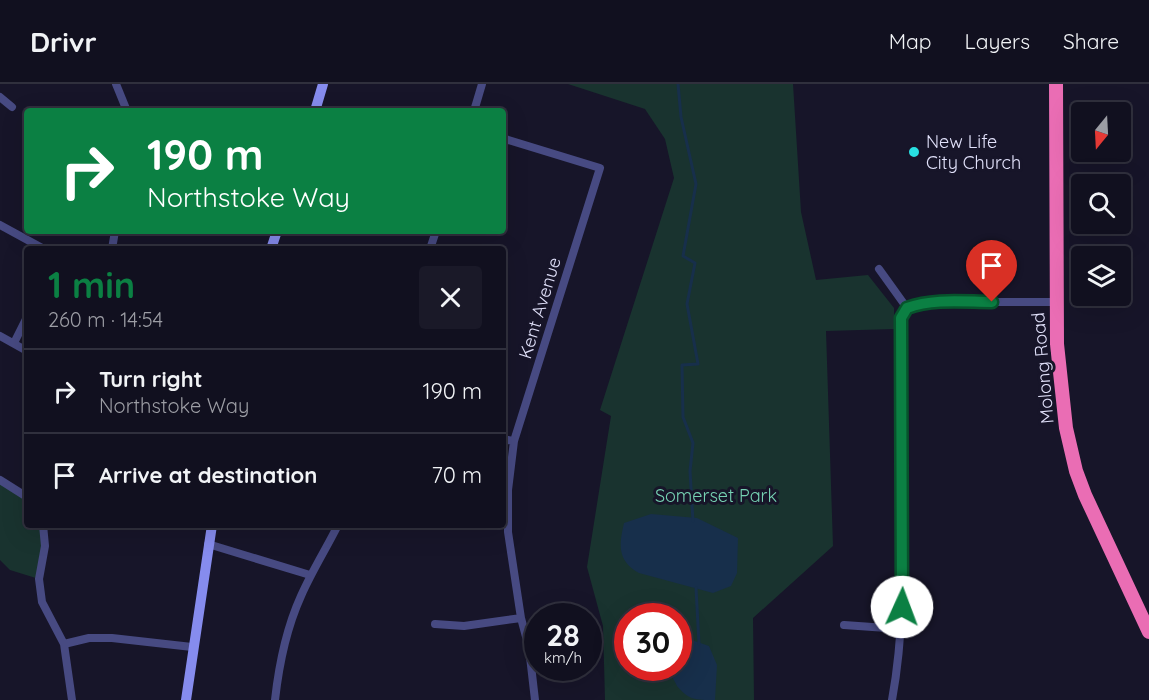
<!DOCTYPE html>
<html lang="en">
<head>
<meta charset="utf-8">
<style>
  :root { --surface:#11101f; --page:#1a1928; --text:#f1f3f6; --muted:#9c9da4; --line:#30303d; --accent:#0b8043 }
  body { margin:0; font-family:Quicksand,sans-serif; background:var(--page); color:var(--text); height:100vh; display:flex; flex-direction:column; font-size:22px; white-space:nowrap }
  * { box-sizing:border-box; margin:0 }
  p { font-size:20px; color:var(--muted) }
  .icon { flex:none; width:33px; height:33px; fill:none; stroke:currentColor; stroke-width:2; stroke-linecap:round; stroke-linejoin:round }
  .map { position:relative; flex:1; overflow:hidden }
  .details { position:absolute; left:24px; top:162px; width:482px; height:282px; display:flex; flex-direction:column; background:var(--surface); border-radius:6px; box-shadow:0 6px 24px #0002,0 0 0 2px var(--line) }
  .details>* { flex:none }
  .guide { position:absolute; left:24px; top:24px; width:482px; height:126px; border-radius:6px; box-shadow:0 6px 24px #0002,0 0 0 2px var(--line); background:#0b8043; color:#fff; overflow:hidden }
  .needle { width:39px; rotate:198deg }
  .tools { position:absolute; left:1071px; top:18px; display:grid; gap:12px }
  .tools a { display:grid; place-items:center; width:60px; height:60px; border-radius:6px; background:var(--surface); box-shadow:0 6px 24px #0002,0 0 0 2px var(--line); font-size:30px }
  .speed { position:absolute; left:524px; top:519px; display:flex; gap:12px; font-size:30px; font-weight:700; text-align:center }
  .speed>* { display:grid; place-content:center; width:78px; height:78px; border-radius:50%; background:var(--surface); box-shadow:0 6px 24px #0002,0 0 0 2px var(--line); line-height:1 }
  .speed small { font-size:15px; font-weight:400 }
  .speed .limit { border:9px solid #d22; background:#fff; color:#111 }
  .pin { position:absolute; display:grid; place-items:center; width:51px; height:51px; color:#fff; margin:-62px -26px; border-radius:50% 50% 50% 0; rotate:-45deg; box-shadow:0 0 6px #0007 }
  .pin .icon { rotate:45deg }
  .me { position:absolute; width:66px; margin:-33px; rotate:2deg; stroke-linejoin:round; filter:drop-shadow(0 0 4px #0008) }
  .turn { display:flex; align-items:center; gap:21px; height:126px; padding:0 24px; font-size:27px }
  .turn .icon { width:78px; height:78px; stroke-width:2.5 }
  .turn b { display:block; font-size:42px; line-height:51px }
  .round { display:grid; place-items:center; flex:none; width:63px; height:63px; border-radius:6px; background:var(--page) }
  .head { display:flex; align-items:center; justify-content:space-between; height:102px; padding:0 24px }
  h1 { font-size:36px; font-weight:800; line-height:45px; color:var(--accent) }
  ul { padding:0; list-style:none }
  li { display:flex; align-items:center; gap:18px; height:84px; padding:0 24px; border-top:2px solid var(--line) }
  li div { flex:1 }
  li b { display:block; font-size:22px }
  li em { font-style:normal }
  header { display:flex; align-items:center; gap:36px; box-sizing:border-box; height:84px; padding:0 30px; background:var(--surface); border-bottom:2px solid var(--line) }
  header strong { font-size:28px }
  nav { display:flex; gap:33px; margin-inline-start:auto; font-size:21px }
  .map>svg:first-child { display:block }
</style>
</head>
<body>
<header>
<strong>Drivr</strong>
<nav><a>Map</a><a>Layers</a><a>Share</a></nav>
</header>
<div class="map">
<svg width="1149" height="616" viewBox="0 0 1149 616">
  <rect width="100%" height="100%" fill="#171529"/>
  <!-- green -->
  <path fill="#19332f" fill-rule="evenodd" d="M 568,0 L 793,0 L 801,128 L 816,196 L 868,191 L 894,224 L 894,245 L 826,247 L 833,462 L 753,534 L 754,616 L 605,616 L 603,542 L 587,483 L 611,332 L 600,326 L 674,94 L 665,55 L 645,25 ZM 627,532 L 678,532 L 678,584 L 627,584 Z
    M 0,396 L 27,413 L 27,441 L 43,441 L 39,495 L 10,486 L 0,476 Z"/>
  <!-- water -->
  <path fill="#172f4b" d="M 651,430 L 697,434 L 738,454 L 737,489 L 731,502 L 713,509 L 639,489 C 617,477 619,460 624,439 Z
    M 683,553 L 709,562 L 717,581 L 715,616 C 694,616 689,616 677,602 C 674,595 670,591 670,584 L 678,584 L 678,555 Z"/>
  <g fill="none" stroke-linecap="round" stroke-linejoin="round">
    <!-- stream -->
    <path stroke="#172f4b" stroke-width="3" d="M 678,0 L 681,33 L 696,100 L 683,172 L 695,179 L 687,220 L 698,280 L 682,281 L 683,333 L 693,359 L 690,387 L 693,437
      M 696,504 L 699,560"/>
    <!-- street -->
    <path stroke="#474a82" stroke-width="8" d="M 116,0 L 127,27
      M 0,13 L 12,23
      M 474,27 L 482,0
      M 502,54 L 600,84 L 514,357 L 508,406 L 508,448 L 521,534 L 529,564 L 535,616
      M 0,141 L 44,165
      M 112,165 L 115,147
      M 430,165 L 436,147
      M 879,185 L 907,224
      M 0,252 L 27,267
      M 14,259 L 27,233
      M 502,355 L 514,357
      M 0,396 L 27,413
      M 43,441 L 45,462 L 39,495 L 42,518 L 64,560 L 72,616
      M 208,460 L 310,491
      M 435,540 L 464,542 L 521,534
      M 844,541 L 901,545
      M 64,560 L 89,554 L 112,554 L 192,563
      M 275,616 C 279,580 286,545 301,512 C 312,487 326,465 338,441
      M 892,616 C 904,551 903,486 902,420 C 902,359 901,298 901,237 L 904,227 L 917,220 L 929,218 L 1056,218"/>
    <!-- secondary -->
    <path stroke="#868cee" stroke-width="10" d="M 315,27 L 323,0
      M 271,165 L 277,147
      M 186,616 L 212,441"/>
    <!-- highway -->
    <path stroke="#ea6db4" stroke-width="14" d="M 1056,0 L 1057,260 L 1066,344 L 1076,387 L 1085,411 L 1149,548"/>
  </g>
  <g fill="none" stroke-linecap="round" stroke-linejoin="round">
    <!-- route casing -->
    <g stroke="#07532c" stroke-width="15">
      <path id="route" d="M 902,523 L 901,234 L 907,224 C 934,214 965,218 992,218"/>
    </g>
    <!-- route -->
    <use href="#route" stroke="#0b8043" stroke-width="10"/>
  </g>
  <!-- markers -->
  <circle fill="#28dfe1" stroke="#171529" stroke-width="2" cx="914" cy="68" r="6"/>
  <g text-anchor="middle" stroke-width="6" stroke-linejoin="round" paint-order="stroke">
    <!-- poi labels -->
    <g font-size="18" fill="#e2e2fb" stroke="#171529" text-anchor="start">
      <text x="926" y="64">New Life<tspan x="926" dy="21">City Church</tspan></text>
    </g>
    <!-- street labels -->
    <g font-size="18" fill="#e2e2fb" stroke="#171529">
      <text transform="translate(540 224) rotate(-73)" y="6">Kent Avenue</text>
      <text transform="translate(1043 284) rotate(-95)" y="6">Molong Road</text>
    </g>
    <!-- park labels -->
    <g font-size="18" fill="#76d2b3" stroke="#171529">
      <text x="716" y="418">Somerset Park</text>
    </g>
  </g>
</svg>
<div class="tools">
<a><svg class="needle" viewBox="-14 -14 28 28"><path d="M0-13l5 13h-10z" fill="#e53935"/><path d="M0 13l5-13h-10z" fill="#9c9da4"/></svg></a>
<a><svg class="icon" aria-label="search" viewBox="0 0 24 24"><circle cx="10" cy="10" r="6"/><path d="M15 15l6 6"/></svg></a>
<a><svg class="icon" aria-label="layers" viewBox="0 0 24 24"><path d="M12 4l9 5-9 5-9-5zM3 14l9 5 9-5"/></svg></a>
</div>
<div class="speed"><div>28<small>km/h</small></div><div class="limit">30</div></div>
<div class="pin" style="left:992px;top:218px;background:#d93025"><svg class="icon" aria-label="arrive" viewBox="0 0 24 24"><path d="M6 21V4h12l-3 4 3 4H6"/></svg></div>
<svg class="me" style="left:902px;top:523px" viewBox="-20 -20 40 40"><circle r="19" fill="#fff"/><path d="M0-13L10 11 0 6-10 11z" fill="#0b8043"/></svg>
<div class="guide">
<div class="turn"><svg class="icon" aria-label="right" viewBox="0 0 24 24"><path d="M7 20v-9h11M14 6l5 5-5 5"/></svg><div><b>190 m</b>Northstoke Way</div></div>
</div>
<section class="details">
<div class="head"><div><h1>1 min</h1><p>260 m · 14:54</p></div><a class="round"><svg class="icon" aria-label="close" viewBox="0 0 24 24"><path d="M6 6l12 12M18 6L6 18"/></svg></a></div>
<ul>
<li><svg class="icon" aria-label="right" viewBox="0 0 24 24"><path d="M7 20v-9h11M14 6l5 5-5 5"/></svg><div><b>Turn right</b><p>Northstoke Way</p></div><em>190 m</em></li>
<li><svg class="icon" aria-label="arrive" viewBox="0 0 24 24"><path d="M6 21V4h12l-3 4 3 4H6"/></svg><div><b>Arrive at destination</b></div><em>70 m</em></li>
</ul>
</section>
</div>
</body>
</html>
